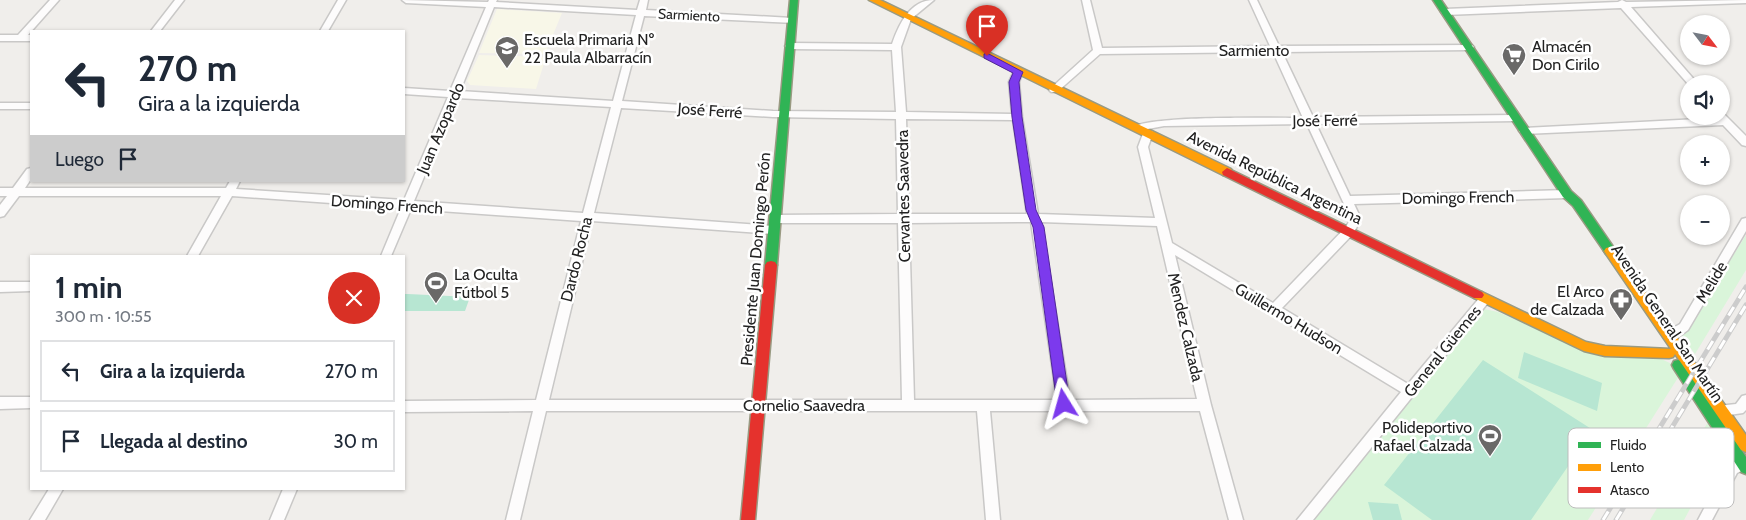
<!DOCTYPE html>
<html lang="es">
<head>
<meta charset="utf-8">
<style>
  :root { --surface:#fff; --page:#f6f6f7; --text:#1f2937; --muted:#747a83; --line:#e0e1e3 }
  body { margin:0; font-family:Cabin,sans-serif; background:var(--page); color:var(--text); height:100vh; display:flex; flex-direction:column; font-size:19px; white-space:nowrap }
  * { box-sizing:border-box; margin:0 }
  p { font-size:16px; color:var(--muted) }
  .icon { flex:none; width:28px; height:28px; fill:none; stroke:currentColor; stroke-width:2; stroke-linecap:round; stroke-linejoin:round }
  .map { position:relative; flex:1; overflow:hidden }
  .details { position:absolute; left:30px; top:255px; width:375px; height:235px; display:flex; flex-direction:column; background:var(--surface); border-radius:0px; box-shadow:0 1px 4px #0004 }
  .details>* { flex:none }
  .guide { position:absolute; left:30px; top:30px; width:375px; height:152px; border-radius:0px; box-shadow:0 1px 4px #0004; background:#fff; color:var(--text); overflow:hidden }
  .needle { width:32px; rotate:122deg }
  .controls { position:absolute; left:1680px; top:15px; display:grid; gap:10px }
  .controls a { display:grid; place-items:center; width:50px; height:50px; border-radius:50%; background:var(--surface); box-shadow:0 1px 4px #0004; font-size:25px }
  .pin { position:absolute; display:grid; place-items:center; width:42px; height:42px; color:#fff; margin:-51px -21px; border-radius:50% 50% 50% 0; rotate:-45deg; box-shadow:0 0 5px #0007 }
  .pin .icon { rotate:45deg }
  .me { position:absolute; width:55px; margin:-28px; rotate:352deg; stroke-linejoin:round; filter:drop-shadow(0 0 4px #0008) }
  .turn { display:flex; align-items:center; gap:18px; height:105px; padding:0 25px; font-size:22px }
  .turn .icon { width:65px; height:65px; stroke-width:2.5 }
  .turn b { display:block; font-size:35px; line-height:42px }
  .then { display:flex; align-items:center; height:48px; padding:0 25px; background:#0003; gap:10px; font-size:19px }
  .round { display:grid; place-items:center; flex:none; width:52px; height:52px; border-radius:26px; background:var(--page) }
  .headline { display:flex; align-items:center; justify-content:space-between; height:85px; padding:0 25px }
  h1 { font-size:30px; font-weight:700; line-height:38px }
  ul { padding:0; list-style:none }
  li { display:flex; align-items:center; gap:15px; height:62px; margin:0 10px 8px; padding:0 15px; border:2px solid var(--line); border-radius:0px }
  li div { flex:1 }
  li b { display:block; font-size:19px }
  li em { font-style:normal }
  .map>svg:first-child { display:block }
</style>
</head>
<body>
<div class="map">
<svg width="1746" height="520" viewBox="0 0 1746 520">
  <rect width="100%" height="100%" fill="#f0eeeb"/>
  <!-- education -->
  <path fill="#f8f7e8" d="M 497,9 L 562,13 L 545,54 L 479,53 Z
    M 479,55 L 546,57 L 536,89 L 470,85 L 467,81 Z"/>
  <!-- park -->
  <path fill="#daf5da" d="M 1746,235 L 1746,270 L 1695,354 L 1682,337 Z
    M 1484,309 L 1498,312 L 1596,355 L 1659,358 L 1672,364 L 1679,376 L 1588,520 L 1312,520 Z
    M 1708,422 L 1724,446 L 1684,520 L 1650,520 Z"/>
  <!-- pitch -->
  <path fill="#b7e6d2" d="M 404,294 L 408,294 L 470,297 L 465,311 L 404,311 Z
    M 1524,352 L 1602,383 L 1597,411 L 1518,378 Z
    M 1483,360 L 1593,430 L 1531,520 L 1432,520 L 1384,485 Z
    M 1368,502 L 1398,504 L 1402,520 L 1373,520 Z"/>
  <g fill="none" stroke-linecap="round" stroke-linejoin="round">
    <!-- street casing -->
    <g stroke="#c9c8c7" stroke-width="3">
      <path id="street" d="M 50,0 L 59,0 L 28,35 L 31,35 L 31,41 L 0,41 L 0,35 L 18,35 Z
        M 175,0 L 184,0 L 160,31 L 151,31 Z
        M 338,0 L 346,0 L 328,31 L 320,31 Z
        M 402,0 L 488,2 L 489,0 L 497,0 L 496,2 L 637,10 L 640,0 L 648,0 L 646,10 L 792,18 L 795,19 L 795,23 L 644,16 L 622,101 L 773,111 L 896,112 L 892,50 L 790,49 L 785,46 L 790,43 L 892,44 C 899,24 910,0 934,0 L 911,19 L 901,47 L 906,112 L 1012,114 L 1009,82 L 1015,69 L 1021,69 L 1023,71 L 1019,82 L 1022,117 L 1038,214 L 1155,218 L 1138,147 L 1144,131 L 1152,131 L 1153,133 L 1148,147 L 1172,243 L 1273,303 L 1345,228 L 1351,219 L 1307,124 L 1164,126 L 1137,131 L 1132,128 C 1144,115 1278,118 1303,118 L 1273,52 L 1100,54 L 1057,92 L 1051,92 L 1049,90 L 1051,88 L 1093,50 L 1082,0 L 1090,0 L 1102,48 L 1270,46 L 1249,0 L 1257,0 L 1279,46 L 1472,45 L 1474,47 L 1469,50 L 1282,52 L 1313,117 L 1515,115 L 1520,118 L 1515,121 L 1316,124 L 1350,196 L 1567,190 L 1572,194 L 1567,198 L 1354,204 L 1361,219 L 1353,234 L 1282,308 L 1408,384 L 1481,296 L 1489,296 L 1491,299 L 1313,520 L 1297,520 L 1401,392 L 1175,255 L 1211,405 L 1243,520 L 1229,520 L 1200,411 L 990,411 L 1000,520 L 986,520 L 977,411 L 546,411 L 520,520 L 506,520 L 533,411 L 404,412 L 404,401 L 536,400 L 581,221 L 411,209 L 391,256 L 381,256 L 401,208 L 232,196 L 198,256 L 187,256 L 221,196 L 19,196 L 4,216 L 0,217 L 0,205 L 7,196 L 0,196 L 0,188 L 13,188 L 27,169 L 31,168 L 31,179 L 25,188 L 226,188 L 230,181 L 240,181 L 236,189 L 404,200 L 448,97 L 404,94 L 404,88 L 450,91 L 486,7 L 406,3 ZM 494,7 L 636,15 L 613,101 L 460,91 ZM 457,98 L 611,107 L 583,213 L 414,201 ZM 621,108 L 773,117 L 896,119 L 898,214 L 775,215 L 770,219 L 775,223 L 898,223 L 902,400 L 549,400 L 592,221 L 774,234 L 779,230 L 774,226 L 594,213 ZM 906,119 L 1013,120 L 1027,214 L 909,214 ZM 1031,222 L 1057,400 L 914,400 L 909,223 ZM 1041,222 L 1157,226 L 1197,399 L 1070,400 Z
        M 1622,0 L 1626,2 L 1746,0 L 1746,3 L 1631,7 L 1698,84 L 1689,84 L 1689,85 L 1621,8 L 1445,15 L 1441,12 L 1445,9 L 1618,2 Z
        M 0,103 L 31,103 L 31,109 L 0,109 Z
        M 1722,114 L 1725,115 L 1746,136 L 1746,146 L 1742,145 L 1723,125 L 1524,134 L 1519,131 L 1524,128 L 1718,118 Z
        M 1746,218 L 1746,231 L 1688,330 C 1681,335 1674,342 1666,340 L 1664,336 L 1666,332 L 1680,324 L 1742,219 Z
        M 0,282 L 31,282 L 31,291 L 0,292 Z
        M 1746,395 L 1746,410 L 1743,413 L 1722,416 L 1718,414 L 1716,410 L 1718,406 L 1736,404 L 1742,396 Z
        M 0,397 L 31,397 L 31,408 L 0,409 Z
        M 1743,458 L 1746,459 L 1746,469 L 1737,473 L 1712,520 L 1698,520 L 1727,465 Z
        M 49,489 L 63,489 L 45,520 L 30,520 Z
        M 283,489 L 297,489 L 284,520 L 270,520 Z"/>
    </g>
    <!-- fast casing -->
    <g stroke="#999a82" stroke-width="3">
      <path id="fast" d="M 790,0 L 798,0 L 777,265 L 775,268 L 767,268 L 765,265 Z
        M 1433,0 L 1441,0 L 1571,191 L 1581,200 L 1614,248 L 1616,251 L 1614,254 L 1606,254 L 1573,206 L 1563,197 Z
        M 1678,360 L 1682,361 L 1746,457 L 1746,474 L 1741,472 L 1674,369 L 1672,365 L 1674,361 Z"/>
    </g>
    <!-- slow casing -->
    <g stroke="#999a82" stroke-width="3">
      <path id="slow" d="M 869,0 L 880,0 L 1231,169 L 1232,172 L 1227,176 L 1223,175 Z
        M 1610,247 L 1614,248 L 1746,435 L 1746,452 L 1741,450 L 1675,354 L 1673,357 L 1669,358 L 1605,356 L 1584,351 L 1474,298 L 1472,295 L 1474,292 L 1482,292 L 1586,342 L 1605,346 L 1671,349 L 1606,254 L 1604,251 L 1606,248 Z"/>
    </g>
    <!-- jam casing -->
    <g stroke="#999a82" stroke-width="3">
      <path id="jam" d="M 1227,168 L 1482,292 L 1484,295 L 1482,298 L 1474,298 L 1223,175 L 1222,172 Z
        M 771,261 L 775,262 L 777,265 L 755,520 L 741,520 L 765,265 L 767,262 Z"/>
    </g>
    <!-- street -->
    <use href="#street" fill="#fdfcfc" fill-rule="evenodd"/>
    <!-- fast -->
    <use href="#fast" fill="#30b455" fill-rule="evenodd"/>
    <!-- slow -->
    <use href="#slow" fill="#ff9f0a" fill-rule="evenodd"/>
    <!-- jam -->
    <use href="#jam" fill="#e5322d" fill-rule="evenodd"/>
    <!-- rail casing -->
    <g stroke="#ccc" stroke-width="5">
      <path id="rail" d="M 1603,520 L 1746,287
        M 1616,520 L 1746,305"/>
    </g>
    <!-- rail -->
    <use href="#rail" stroke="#fff" stroke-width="3" stroke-dasharray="10" stroke-linecap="butt"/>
  </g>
  <!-- route -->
  <path fill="#7c3aed" stroke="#51269a" d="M 987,53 L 1023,72 L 1019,82 L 1022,117 L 1036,210 L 1044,227 L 1070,404 L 1068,408 L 1064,409 L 1059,408 L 1057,404 L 1033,227 L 1026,210 L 1012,117 L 1009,82 L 1013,73 L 984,58 L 984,54 Z"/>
  <!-- icons -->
  <defs>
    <g id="school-pin" transform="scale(1.25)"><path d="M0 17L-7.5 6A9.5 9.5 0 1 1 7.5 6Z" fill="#6a6968" stroke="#fff"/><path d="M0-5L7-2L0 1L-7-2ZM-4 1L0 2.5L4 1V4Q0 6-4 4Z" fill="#fff"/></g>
    <g id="supermarket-pin" transform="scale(1.25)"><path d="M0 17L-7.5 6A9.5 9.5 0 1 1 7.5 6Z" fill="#6a6968" stroke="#fff"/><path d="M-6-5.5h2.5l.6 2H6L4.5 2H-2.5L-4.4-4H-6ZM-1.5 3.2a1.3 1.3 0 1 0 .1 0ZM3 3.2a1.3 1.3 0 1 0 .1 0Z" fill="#fff"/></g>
    <g id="stadium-pin" transform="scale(1.25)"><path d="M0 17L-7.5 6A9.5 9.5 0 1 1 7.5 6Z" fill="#6a6968" stroke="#fff"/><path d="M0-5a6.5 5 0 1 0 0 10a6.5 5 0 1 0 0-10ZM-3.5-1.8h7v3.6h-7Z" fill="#fff"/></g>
    <g id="pharmacy-pin" transform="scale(1.25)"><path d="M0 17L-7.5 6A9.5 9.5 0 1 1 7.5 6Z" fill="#6a6968" stroke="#fff"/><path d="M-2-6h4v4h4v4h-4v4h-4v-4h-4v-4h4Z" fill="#fff"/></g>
  </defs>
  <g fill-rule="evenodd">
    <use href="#school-pin" x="507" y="48"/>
    <use href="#supermarket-pin" x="1514" y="55"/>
    <use href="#stadium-pin" x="436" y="283"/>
    <use href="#pharmacy-pin" x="1621" y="300"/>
    <use href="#stadium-pin" x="1490" y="436"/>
  </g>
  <g text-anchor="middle" stroke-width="5" stroke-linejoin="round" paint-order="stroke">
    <!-- far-street labels -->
    <g font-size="14" fill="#222" stroke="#fff">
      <text transform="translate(689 15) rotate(3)" y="5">Sarmiento</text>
    </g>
    <!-- poi labels -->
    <g font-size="16" fill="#222" stroke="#fff" text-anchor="start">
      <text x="524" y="45">Escuela Primaria Nº<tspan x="524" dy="18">22 Paula Albarracín</tspan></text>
      <text x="1532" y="52">Almacén<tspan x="1532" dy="18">Don Cirilo</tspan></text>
      <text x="454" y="280">La Oculta<tspan x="454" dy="18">Fútbol 5</tspan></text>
      <text x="1604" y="297" text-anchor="end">El Arco<tspan x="1604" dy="18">de Calzada</tspan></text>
      <text x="1472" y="433" text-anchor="end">Polideportivo<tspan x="1472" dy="18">Rafael Calzada</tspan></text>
    </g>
    <!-- street labels -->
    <g font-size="16" fill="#222" stroke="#fff">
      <text x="1254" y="56">Sarmiento</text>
      <text transform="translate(710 110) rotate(4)" y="6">José Ferré</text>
      <text transform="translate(1325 120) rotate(-1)" y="6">José Ferré</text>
      <text transform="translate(440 128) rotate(-67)" y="6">Juan Azopardo</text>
      <text transform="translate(1275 177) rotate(26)" y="6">Avenida República Argentina</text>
      <text transform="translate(903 196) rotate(-91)" y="6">Cervantes Saavedra</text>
      <text transform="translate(1458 197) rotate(-1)" y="6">Domingo French</text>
      <text transform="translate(387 204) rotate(4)" y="6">Domingo French</text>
      <text transform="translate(576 259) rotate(-76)" y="6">Dardo Rocha</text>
      <text transform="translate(755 259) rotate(-85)" y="6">Presidente Juan Domingo Perón</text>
      <text transform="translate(1711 282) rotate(-59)" y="6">Melide</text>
      <text transform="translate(1289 318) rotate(31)" y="6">Guillermo Hudson</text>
      <text transform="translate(1668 323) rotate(56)" y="6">Avenida General San Martín</text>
      <text transform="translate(1186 327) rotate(77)" y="6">Mendez Calzada</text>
      <text transform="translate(1442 351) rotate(-51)" y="6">General Güemes</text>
      <text x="804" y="411">Cornelio Saavedra</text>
    </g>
  </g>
  <!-- legend -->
  <rect x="1568" y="428" width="166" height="80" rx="8" fill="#fff" stroke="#bdbdbd" stroke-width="1"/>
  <rect x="1578" y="442" width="23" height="6" fill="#30b455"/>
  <rect x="1578" y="464" width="23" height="7" fill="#ff9f0a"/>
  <rect x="1578" y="487" width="23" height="6" fill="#e5322d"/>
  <g font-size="14" fill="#222">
    <text x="1610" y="450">Fluido</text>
    <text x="1610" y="472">Lento</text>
    <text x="1610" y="495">Atasco</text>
  </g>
</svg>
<div class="controls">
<a><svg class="needle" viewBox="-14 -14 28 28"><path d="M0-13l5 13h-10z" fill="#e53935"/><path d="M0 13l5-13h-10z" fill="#747a83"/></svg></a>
<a><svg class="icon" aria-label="sound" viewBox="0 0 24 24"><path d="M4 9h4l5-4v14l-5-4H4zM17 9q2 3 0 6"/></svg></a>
<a>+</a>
<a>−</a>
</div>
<div class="pin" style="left:987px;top:56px;background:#d93025"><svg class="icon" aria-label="arrive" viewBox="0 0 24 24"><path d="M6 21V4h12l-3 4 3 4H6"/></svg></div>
<svg class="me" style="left:1064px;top:404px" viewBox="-20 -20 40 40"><path d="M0-17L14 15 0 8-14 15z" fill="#7c3aed" stroke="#fff" stroke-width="4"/></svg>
<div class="guide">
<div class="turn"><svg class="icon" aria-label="left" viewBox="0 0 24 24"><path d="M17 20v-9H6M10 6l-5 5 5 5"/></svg><div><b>270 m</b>Gira a la izquierda</div></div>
<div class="then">Luego<svg class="icon" aria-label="arrive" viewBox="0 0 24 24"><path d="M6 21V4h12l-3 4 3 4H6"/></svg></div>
</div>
<section class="details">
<div class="headline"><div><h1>1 min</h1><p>300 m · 10:55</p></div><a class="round" style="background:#d93025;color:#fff"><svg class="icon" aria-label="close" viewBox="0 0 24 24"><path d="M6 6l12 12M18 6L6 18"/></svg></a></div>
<ul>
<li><svg class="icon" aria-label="left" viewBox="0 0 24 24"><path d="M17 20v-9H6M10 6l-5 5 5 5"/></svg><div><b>Gira a la izquierda</b></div><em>270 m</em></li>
<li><svg class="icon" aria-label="arrive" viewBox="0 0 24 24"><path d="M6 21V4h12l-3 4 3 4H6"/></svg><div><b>Llegada al destino</b></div><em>30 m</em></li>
</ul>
</section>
</div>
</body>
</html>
